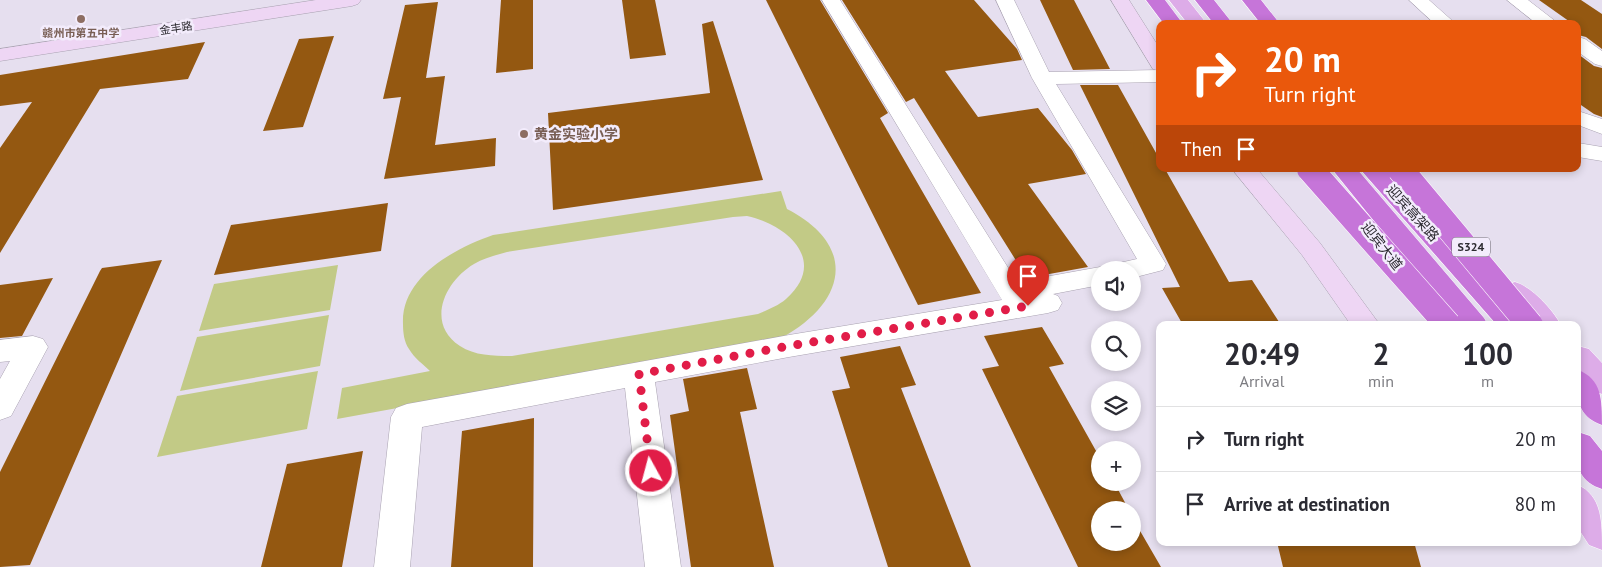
<!DOCTYPE html>
<html lang="en">
<head>
<meta charset="utf-8">
<style>
  :root { --surface:#fff; --page:#f2f2f3; --text:#2b2b33; --muted:#7c7c81; --line:#e1e1e2 }
  body { margin:0; font-family:"PT Sans","Noto Sans SC",sans-serif; background:var(--page); color:var(--text); height:100vh; display:flex; flex-direction:column; font-size:19px; white-space:nowrap }
  * { box-sizing:border-box; margin:0 }
  p { font-size:16px; color:var(--muted) }
  .icon { flex:none; width:28px; height:28px; fill:none; stroke:currentColor; stroke-width:2; stroke-linecap:round; stroke-linejoin:round }
  .map { position:relative; flex:1; overflow:hidden }
  .drawer { position:absolute; left:1156px; top:321px; width:425px; height:225px; display:flex; flex-direction:column; background:var(--surface); border-radius:10px; box-shadow:0 2px 8px #0003 }
  .drawer>* { flex:none }
  .hud { position:absolute; left:1156px; top:20px; width:425px; height:152px; border-radius:10px; box-shadow:0 2px 8px #0003; background:#ea580c; color:#fff; overflow:hidden }
  .tools { position:absolute; left:1091px; top:261px; display:grid; gap:10px }
  .tools a { display:grid; place-items:center; width:50px; height:50px; border-radius:50%; background:var(--surface); box-shadow:0 2px 8px #0003; font-size:25px }
  .pin { position:absolute; display:grid; place-items:center; width:42px; height:42px; color:#fff; margin:-51px -21px; border-radius:50% 50% 50% 0; rotate:-45deg; box-shadow:0 0 5px #0007 }
  .pin .icon { rotate:45deg }
  .me { position:absolute; width:55px; margin:-28px; rotate:353deg; stroke-linejoin:round; filter:drop-shadow(0 0 4px #0008) }
  .turn { display:flex; align-items:center; gap:18px; height:105px; padding:0 25px; font-size:22px }
  .turn .icon { width:65px; height:65px; stroke-width:2.5 }
  .turn b { display:block; font-size:35px; line-height:42px }
  .then { display:flex; align-items:center; height:48px; padding:0 25px; background:#0003; gap:10px; font-size:19px }
  .eta { display:flex; justify-content:space-evenly; align-items:center; height:85px; text-align:center }
  .eta b { font-size:30px; font-weight:700; line-height:35px }
  ul { padding:0; list-style:none }
  li { display:flex; align-items:center; gap:15px; height:65px; padding:0 25px; border-top:1px solid var(--line) }
  li div { flex:1 }
  li b { display:block; font-size:19px }
  li em { font-style:normal }
  .map>svg:first-child { display:block }
</style>
</head>
<body>
<div class="map">
<svg width="1602" height="567" viewBox="0 0 1602 567">
  <rect width="100%" height="100%" fill="#e6dfef"/>
  <!-- green -->
  <path fill="#c2ca86" fill-rule="evenodd" d="M 781,191 L 787,209 C 859,246 846,303 781,338 L 337,419 L 342,388 L 430,371 C 423,364 415,359 409,349 C 404,342 403,332 403,324 C 401,276 456,248 493,235 ZM 747,216 C 789,225 828,262 786,299 C 778,306 767,310 758,314 L 512,356 C 495,356 475,356 460,346 C 425,323 445,281 474,264 C 484,258 496,255 507,252 L 733,217 Z
    M 338,265 L 330,310 L 199,331 L 214,284 Z
    M 329,315 L 320,366 L 180,391 L 197,337 Z
    M 318,371 L 307,429 L 157,457 L 177,396 Z"/>
  <!-- building -->
  <path fill="#945811" d="M 501,0 L 533,0 L 533,69 L 496,73 Z
    M 622,0 L 655,0 L 666,55 L 630,59 Z
    M 766,0 L 820,0 L 888,113 L 880,118 L 981,293 L 918,305 Z
    M 842,0 L 974,0 L 1017,49 L 1022,60 L 945,71 L 978,117 L 1038,108 L 1072,150 L 1086,174 L 1028,184 L 1088,267 L 1027,278 L 914,98 L 906,102 Z
    M 1040,0 L 1074,0 L 1110,69 L 1073,70 Z
    M 1539,0 L 1581,0 L 1602,14 L 1602,49 L 1586,37 L 1578,35 L 1578,24 L 1573,24 Z
    M 438,2 L 426,78 L 445,76 L 435,145 L 496,138 L 495,166 L 384,179 L 401,97 L 383,99 L 405,5 Z
    M 713,21 L 763,180 L 553,210 L 548,113 L 710,93 L 702,24 Z
    M 334,36 L 303,127 L 263,131 L 299,39 Z
    M 205,42 L 188,79 L 100,89 L 0,253 L 0,148 L 32,102 L 0,106 L 0,75 Z
    M 1578,54 L 1594,66 L 1602,68 L 1602,117 L 1594,114 L 1578,103 Z
    M 1080,85 L 1118,85 L 1160,160 L 1160,169 L 1165,169 L 1229,282 L 1252,280 L 1281,325 L 1183,325 L 1162,288 L 1180,287 Z
    M 388,203 L 381,251 L 214,275 L 231,225 Z
    M 162,260 L 30,565 L 0,567 L 0,472 L 100,271 L 102,268 Z
    M 53,278 L 22,336 L 0,338 L 0,285 Z
    M 1042,327 L 1064,364 L 1049,367 L 1100,458 L 1100,482 L 1114,482 L 1129,510 L 1100,510 L 1100,542 L 1132,542 L 1132,517 L 1161,567 L 1078,567 L 982,369 L 999,366 L 984,336 Z
    M 900,346 L 916,385 L 901,388 L 971,567 L 888,567 L 832,391 L 850,388 L 840,357 Z
    M 747,368 L 757,409 L 740,412 L 774,567 L 691,567 L 670,415 L 689,411 L 683,379 Z
    M 534,418 L 533,567 L 451,567 L 462,431 Z
    M 363,451 L 342,567 L 261,567 L 287,464 Z
    M 1277,542 L 1414,542 L 1421,567 L 1283,567 Z"/>
  <g fill="none" stroke-linecap="round" stroke-linejoin="round">
    <!-- street casing -->
    <g stroke="#a9a2b1" stroke-width="1">
      <path id="street" d="M 822,0 L 840,0 L 1017,282 L 1100,267 L 1110,270 L 1100,270 L 1100,285 L 1053,294 L 1058,296 L 1062,303 L 1058,310 L 1048,313 L 789,357 L 655,382 L 681,567 L 645,567 L 625,388 L 422,427 L 410,567 L 374,567 L 391,417 L 396,408 L 407,404 L 789,335 L 1002,300 Z
        M 996,0 L 1014,0 L 1049,72 L 1160,70 L 1160,82 L 1056,84 L 1166,264 L 1163,270 L 1132,278 L 1132,270 L 1115,270 L 1119,263 L 1137,259 L 1032,78 Z
        M 1409,0 L 1429,0 L 1456,24 L 1435,24 Z
        M 1507,0 L 1528,0 L 1559,24 L 1537,24 Z
        M 1578,37 L 1585,39 L 1602,51 L 1602,66 L 1595,64 L 1578,52 Z
        M 1578,111 L 1602,119 L 1602,134 L 1578,125 Z
        M 1578,143 L 1602,147 L 1602,161 L 1578,157 Z
        M 33,336 L 43,339 L 48,347 L 11,416 L 0,420 L 0,379 L 10,361 L 0,362 L 0,340 Z"/>
    </g>
    <!-- secondary casing -->
    <g stroke="#a9a2b1" stroke-width="1">
      <path id="secondary" d="M 316,0 L 361,0 L 358,4 L 352,6 L 0,61 L 0,49 Z
        M 1111,0 L 1129,0 L 1160,49 L 1160,71 L 1153,69 Z
        M 1232,169 L 1257,169 L 1320,243 L 1380,325 L 1351,325 L 1302,255 Z"/>
    </g>
    <!-- primary casing -->
    <g stroke="#fff" stroke-width="1">
      <path id="primary" d="M 1169,0 L 1188,0 L 1207,24 L 1188,24 Z
        M 1515,282 C 1532,287 1552,309 1561,325 L 1530,325 L 1501,292 L 1505,285 Z
        M 1578,346 L 1589,349 L 1602,363 L 1602,394 L 1591,390 L 1578,376 Z
        M 1578,485 C 1602,496 1602,522 1602,550 L 1589,545 L 1578,528 Z"/>
    </g>
    <!-- highway casing -->
    <g stroke="#fff" stroke-width="1">
      <path id="highway" d="M 1146,0 L 1165,0 L 1183,24 L 1164,24 Z
        M 1195,0 L 1214,0 L 1233,24 L 1214,24 Z
        M 1242,0 L 1261,0 L 1280,24 L 1261,24 Z
        M 1332,169 L 1357,169 L 1484,318 L 1488,325 L 1458,325 Z
        M 1360,169 L 1385,169 L 1524,318 L 1528,325 L 1497,325 Z
        M 1578,370 C 1602,379 1602,400 1602,425 C 1576,416 1575,394 1578,370 Z
        M 1578,432 L 1590,436 L 1602,451 L 1602,489 C 1574,480 1575,458 1578,432 Z"/>
    </g>
    <!-- street -->
    <use href="#street" fill="#fff" fill-rule="evenodd"/>
    <!-- secondary -->
    <use href="#secondary" fill="#eed6f4" fill-rule="evenodd"/>
    <!-- primary -->
    <use href="#primary" fill="#ddace8" fill-rule="evenodd"/>
    <!-- highway -->
    <use href="#highway" fill="#c675d9" fill-rule="evenodd"/>
    <!-- highway-bridge casing -->
    <g stroke="#fff" stroke-width="27" stroke-linecap="butt">
      <path id="highway-bridge" d="M 1310,169 L 1448,325
        M 1400,169 L 1530,325"/>
    </g>
    <!-- highway-bridge -->
    <use href="#highway-bridge" stroke="#c675d9" stroke-width="26"/>
  </g>
  <g fill="none" stroke-linecap="round" stroke-linejoin="round">
    <!-- route -->
    <path stroke="#e11d48" stroke-width="9" stroke-dasharray="0 16.2" d="M 651,471 L 639,374 L 789,346 L 1028,306"/>
  </g>
  <!-- markers -->
  <g fill="#8d6e63" stroke="#f3ecfc" stroke-width="2">
    <circle cx="81" cy="19" r="5"/>
    <circle cx="524" cy="134" r="5"/>
  </g>
  <g text-anchor="middle" stroke-width="5" stroke-linejoin="round" paint-order="stroke">
    <!-- far-street labels -->
    <g font-size="11" fill="#2d2b31" stroke="#f3ecfc">
      <text transform="translate(176 28) rotate(-9)" y="4">金丰路</text>
    </g>
    <!-- far-education labels -->
    <g font-size="11" font-weight="bold" fill="#785e54" stroke="#f3ecfc">
      <text x="81" y="37">赣州市第五中学</text>
    </g>
    <!-- shield labels -->
    <rect fill="#f3ecfc" stroke="#68656e" stroke-width="1" x="1452" y="237.5" width="38" height="19" rx="4"/>
    <g font-size="12" font-weight="bold" fill="#2d2b31">
      <text x="1471" y="251">S324</text>
    </g>
    <!-- education labels -->
    <g font-size="14" font-weight="bold" fill="#785e54" stroke="#f3ecfc" text-anchor="start">
      <text x="534" y="139">黄金实验小学</text>
    </g>
    <!-- street labels -->
    <g font-size="14" fill="#2d2b31" stroke="#f3ecfc">
      <text transform="translate(1413 213) rotate(48)" y="5">迎宾高架路</text>
      <text transform="translate(1382 246) rotate(52)" y="5">迎宾大道</text>
    </g>
  </g>
</svg>
<div class="tools">
<a><svg class="icon" aria-label="sound" viewBox="0 0 24 24"><path d="M4 9h4l5-4v14l-5-4H4zM17 9q2 3 0 6"/></svg></a>
<a><svg class="icon" aria-label="search" viewBox="0 0 24 24"><circle cx="10" cy="10" r="6"/><path d="M15 15l6 6"/></svg></a>
<a><svg class="icon" aria-label="layers" viewBox="0 0 24 24"><path d="M12 4l9 5-9 5-9-5zM3 14l9 5 9-5"/></svg></a>
<a>+</a>
<a>−</a>
</div>
<div class="pin" style="left:1028px;top:306px;background:#d93025"><svg class="icon" aria-label="arrive" viewBox="0 0 24 24"><path d="M6 21V4h12l-3 4 3 4H6"/></svg></div>
<svg class="me" style="left:651px;top:471px" viewBox="-20 -20 40 40"><circle r="17" fill="#e11d48" stroke="#fff" stroke-width="3"/><path d="M0-11L8 9 0 5-8 9z" fill="#fff"/></svg>
<div class="hud">
<div class="turn"><svg class="icon" aria-label="right" viewBox="0 0 24 24"><path d="M7 20v-9h11M14 6l5 5-5 5"/></svg><div><b>20 m</b>Turn right</div></div>
<div class="then">Then<svg class="icon" aria-label="arrive" viewBox="0 0 24 24"><path d="M6 21V4h12l-3 4 3 4H6"/></svg></div>
</div>
<section class="drawer">
<div class="eta">
<div><b>20:49</b><p>Arrival</p></div>
<div><b>2</b><p>min</p></div>
<div><b>100</b><p>m</p></div>
</div>
<ul>
<li><svg class="icon" aria-label="right" viewBox="0 0 24 24"><path d="M7 20v-9h11M14 6l5 5-5 5"/></svg><div><b>Turn right</b></div><em>20 m</em></li>
<li><svg class="icon" aria-label="arrive" viewBox="0 0 24 24"><path d="M6 21V4h12l-3 4 3 4H6"/></svg><div><b>Arrive at destination</b></div><em>80 m</em></li>
</ul>
</section>
</div>
</body>
</html>
